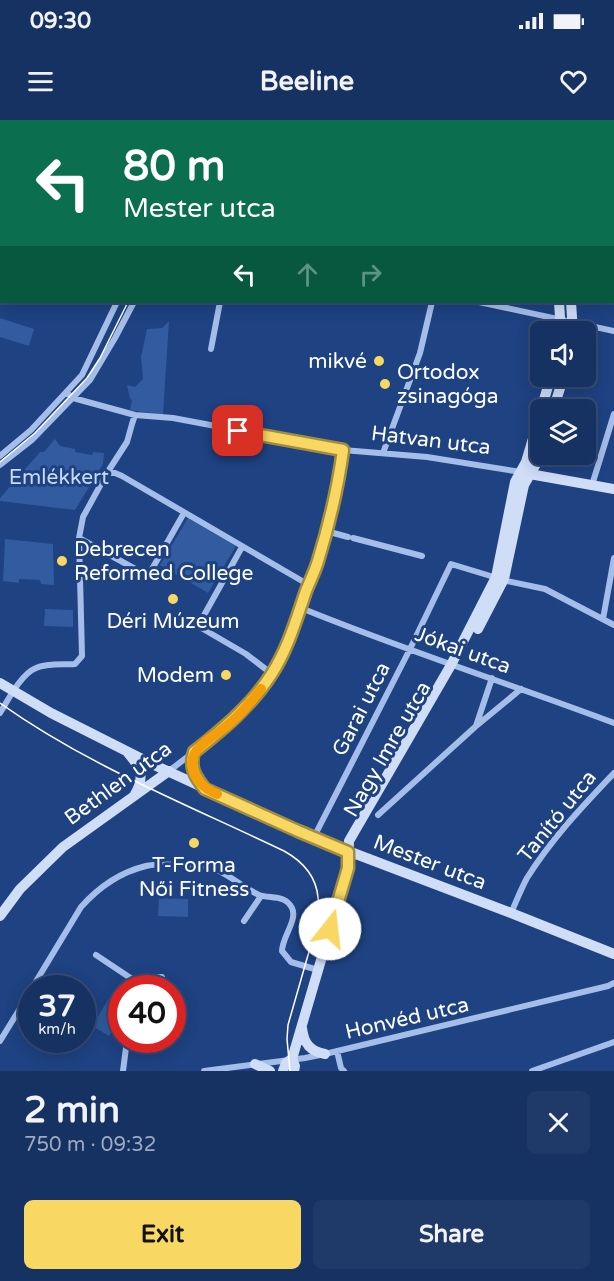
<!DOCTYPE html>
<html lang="en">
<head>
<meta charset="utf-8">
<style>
  :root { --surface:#163262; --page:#1f3a68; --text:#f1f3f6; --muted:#9eaabe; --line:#354d77; --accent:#f8d863 }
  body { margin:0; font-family:"Varela Round",sans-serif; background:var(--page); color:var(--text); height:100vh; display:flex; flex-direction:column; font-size:22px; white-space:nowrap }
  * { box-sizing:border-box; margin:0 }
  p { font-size:20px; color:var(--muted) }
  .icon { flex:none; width:33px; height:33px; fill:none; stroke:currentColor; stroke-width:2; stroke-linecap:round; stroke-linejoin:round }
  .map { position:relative; height:951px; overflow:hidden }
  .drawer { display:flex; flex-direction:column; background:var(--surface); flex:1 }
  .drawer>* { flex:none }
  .banner { position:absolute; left:0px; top:0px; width:615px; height:183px; box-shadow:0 3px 15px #0003,0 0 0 2px var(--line); background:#0b6e4f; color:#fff; overflow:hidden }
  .controls { position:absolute; left:530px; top:201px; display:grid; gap:12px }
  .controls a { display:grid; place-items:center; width:66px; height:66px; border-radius:9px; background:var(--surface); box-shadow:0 3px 15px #0003,0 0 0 2px var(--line); font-size:30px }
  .speed { position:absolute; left:18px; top:855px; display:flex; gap:12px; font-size:30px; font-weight:700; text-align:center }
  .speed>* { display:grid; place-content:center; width:78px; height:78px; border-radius:50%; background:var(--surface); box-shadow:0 3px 15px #0003,0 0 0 2px var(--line); line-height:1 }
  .speed small { font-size:15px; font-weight:400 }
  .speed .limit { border:9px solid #d22; background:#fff; color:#111 }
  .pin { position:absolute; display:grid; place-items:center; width:51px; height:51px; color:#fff; margin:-26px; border-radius:12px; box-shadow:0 3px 9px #0006 }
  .me { position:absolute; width:66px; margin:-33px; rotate:16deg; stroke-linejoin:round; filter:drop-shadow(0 0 4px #0008) }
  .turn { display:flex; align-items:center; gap:21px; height:126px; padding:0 24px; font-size:27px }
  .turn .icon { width:78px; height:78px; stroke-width:2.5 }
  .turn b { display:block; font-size:42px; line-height:51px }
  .lanes { display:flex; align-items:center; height:57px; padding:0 24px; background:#0003; justify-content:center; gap:30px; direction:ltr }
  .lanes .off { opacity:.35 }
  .round { display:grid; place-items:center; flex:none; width:63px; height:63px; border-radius:9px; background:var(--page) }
  .overview { display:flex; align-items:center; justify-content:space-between; height:102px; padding:0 24px }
  h1 { font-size:36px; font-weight:700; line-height:45px }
  .button { display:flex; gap:12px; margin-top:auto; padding:12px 24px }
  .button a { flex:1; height:69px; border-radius:9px; background:var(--accent); color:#111; font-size:24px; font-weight:700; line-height:69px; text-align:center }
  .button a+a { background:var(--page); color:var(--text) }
  .status { display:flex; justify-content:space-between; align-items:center; height:42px; padding:0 30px; background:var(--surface); direction:ltr }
  .status svg { height:16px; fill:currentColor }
  header { display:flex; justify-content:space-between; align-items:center; height:78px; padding:0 24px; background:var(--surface); font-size:27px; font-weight:700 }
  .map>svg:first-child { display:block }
</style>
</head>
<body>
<div class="status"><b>09:30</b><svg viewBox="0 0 49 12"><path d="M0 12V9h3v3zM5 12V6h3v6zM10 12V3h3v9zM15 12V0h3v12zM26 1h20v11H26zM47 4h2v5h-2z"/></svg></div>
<header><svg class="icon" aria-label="menu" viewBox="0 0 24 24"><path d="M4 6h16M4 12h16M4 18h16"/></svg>Beeline<svg class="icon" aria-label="heart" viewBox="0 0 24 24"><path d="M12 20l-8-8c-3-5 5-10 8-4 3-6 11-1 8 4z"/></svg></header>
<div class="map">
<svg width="614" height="951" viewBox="0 0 614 951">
  <rect width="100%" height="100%" fill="#1e4282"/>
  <!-- green -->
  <path fill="#325ba0" d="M 0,198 L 34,209 L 29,226 L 0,217 Z
    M 169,201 L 163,295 L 130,290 L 132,280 L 130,279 L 127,265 L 135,267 L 143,259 L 141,237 L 147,209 L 162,208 Z
    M 55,319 L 60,326 L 75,329 L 75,332 L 92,335 L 93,332 L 104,333 L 103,344 L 75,390 L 0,381 L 0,378 L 40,332 L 44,332 Z
    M 188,398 L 236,426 L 208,473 L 160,445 Z
    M 5,419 L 53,424 L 54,465 L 41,464 L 40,460 L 19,459 L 19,463 L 3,461 Z
    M 45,489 L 73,490 L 73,507 L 44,506 Z
    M 159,778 L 188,779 L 188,797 L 158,796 Z
    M 111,875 L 121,881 L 121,894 L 109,916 L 92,906 Z"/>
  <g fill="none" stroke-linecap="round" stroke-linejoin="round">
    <!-- street -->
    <path stroke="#a4bee9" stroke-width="6" d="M 42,0 L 42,2
      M 96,2 L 97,0
      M 174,2 L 174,0
      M 189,2 L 190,0
      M 314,2 L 314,0
      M 0,135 L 2,135
      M 0,172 L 2,172
      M 479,182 L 614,211
      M 211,229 L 220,182
      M 67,273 L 73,278 L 135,295 L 173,298 L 343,330 L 427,337 L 521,352
      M 383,333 L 420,233 L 432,182
      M 0,336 L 31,310 L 82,255 L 117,182
      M 0,345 L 32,320 L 90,260 L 115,218 L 134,182
      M 107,353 L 115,353 L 122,356 L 309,465
      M 592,365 L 614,294
      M 326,411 L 348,417
      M 79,418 L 148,456 L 184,393
      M 353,418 L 422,436
      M 242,427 L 198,506 L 246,534 L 272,554
      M 301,488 C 404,530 510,564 614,603
      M 603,499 L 614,438
      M 0,593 C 8,580 21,554 36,548 C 47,543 63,545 75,544 L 82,536 L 79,418 L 83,397 L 107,353 L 127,322 L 132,304 L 135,295
      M 476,606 L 492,558
      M 169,651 L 230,604 L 244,590 L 266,562 L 285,531 L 318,441 L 334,380 L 343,330
      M 378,695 L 475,607 L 521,569
      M 314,717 L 410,529 L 451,444 L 507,461 L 545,469 L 614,505
      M 511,793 C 516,782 521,769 527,758 C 552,718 582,687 614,653
      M 244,801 L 261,776
      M 96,835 L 135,861 L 162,857
      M 32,868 L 81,787 C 98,768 121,752 146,746 C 158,743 171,745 183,745 C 193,745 206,745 215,749 C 231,756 244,768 259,775 C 270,779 285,774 292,788 C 298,800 282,817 282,831 L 291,842 L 318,850
      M 0,921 L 32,869
      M 337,931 L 341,948 L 344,951
      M 123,951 L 127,920
      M 204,951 L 305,938 L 325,934 L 608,866 L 614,863
      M 532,951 L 614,922"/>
    <!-- secondary -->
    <path stroke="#cfddf7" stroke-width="10" d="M 393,0 L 413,2
      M 549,0 L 550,2
      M 559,0 L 559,2
      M 480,2 L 500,0
      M 559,182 L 561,212
      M 571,182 L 573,212
      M 541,290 L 551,256
      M 553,290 L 564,256
      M 524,353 L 614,369
      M 478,509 L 504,459 L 524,365 L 536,344 L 540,331
      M 0,563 L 51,593 L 152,644 L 298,711 L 348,731 L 511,793 L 614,834
      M 194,632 C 189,647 195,656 205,668
      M 128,633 C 141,648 145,657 135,674
      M 0,796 L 20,769 L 63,727 L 169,651
      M 302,908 C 304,924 310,931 325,934
      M 292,939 L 348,748 L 349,721 L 451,545 L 496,457 L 515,362 L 526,342 L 540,295
      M 292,939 L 295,946 L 294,951
      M 255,944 L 270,951
      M 283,951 L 286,943 L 292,939"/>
    <!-- tram -->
    <path stroke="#fff" stroke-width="1.5" d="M 179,2 L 179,0
      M 0,342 L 35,313 L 87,258 L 100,238 L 128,182
      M 0,583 C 87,645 188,685 284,731 C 333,758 319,798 306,842 C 300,863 294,884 288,905 L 287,919 L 290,951"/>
  </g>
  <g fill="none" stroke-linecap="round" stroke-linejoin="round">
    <!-- route casing -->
    <g stroke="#a18c40" stroke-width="15">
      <path id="route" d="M 238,311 L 343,330 C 338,367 329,405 318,441 C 315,451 310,461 306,471 C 296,500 288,529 271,555 C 251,586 223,609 194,632 C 189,647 195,657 205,669 L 298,711 L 348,732 L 348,748 L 330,809"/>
    </g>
    <!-- route -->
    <use href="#route" stroke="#f8d863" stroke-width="10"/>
    <!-- slow -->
    <path stroke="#f59e0b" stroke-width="10" d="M 217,674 C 206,669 199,664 194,652 C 184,629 215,617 229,604 C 241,594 251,582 261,569"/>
  </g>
  <!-- markers -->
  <g fill="#f8d863" stroke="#1e4282" stroke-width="2">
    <circle cx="379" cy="241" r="6"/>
    <circle cx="385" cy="264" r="6"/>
    <circle cx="62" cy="441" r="6"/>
    <circle cx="173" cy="479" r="6"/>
    <circle cx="226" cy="555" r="6"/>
    <circle cx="194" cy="723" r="6"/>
  </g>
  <g text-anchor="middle" stroke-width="6" stroke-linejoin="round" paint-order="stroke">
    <!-- poi labels -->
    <g font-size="21" fill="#fff" stroke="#1e4282" text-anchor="end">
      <text x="367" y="248">mikvé</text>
      <text x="397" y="259" text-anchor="start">Ortodox<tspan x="397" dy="24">zsinagóga</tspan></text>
      <text x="74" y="436" text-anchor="start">Debrecen<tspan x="74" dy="24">Reformed College</tspan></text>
      <text x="173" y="508" text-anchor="middle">Déri Múzeum</text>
      <text x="214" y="562">Modem</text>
      <text x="194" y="752" text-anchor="middle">T-Forma<tspan x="194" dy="24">Női Fitness</tspan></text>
    </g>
    <!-- street labels -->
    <g font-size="21" fill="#fff" stroke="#1e4282">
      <text transform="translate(431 320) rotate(7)" y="7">Hatvan utca</text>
      <text transform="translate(463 530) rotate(20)" y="7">Jókai utca</text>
      <text transform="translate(361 589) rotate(-63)" y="7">Garai utca</text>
      <text transform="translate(387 629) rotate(-60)" y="7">Nagy Imre utca</text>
      <text transform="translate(118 663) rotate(-36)" y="7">Bethlen utca</text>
      <text transform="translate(557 696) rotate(-51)" y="7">Tanító utca</text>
      <text transform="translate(430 742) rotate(21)" y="7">Mester utca</text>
      <text transform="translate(407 898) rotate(-13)" y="7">Honvéd utca</text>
    </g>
    <!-- park labels -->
    <g font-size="21" fill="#c8daf7" stroke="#1e4282">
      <text x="59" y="364">Emlékkert</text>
    </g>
  </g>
</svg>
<div class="controls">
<a><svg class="icon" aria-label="sound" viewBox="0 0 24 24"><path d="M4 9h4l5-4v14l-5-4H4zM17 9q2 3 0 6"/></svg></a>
<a><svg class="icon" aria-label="layers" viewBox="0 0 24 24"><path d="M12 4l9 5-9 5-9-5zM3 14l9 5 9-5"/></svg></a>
</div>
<div class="speed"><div>37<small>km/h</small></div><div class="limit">40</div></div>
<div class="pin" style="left:238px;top:311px;background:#d93025"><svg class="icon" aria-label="arrive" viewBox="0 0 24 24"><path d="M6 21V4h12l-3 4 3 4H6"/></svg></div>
<svg class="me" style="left:330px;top:809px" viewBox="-20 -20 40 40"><circle r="19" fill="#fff"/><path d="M0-13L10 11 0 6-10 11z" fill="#f8d863"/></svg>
<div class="banner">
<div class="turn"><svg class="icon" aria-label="left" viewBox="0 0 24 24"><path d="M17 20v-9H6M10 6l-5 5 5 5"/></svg><div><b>80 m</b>Mester utca</div></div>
<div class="lanes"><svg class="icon" aria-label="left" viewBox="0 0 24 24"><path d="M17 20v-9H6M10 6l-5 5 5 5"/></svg><svg class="icon off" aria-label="ahead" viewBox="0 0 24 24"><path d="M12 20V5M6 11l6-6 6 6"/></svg><svg class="icon off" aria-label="right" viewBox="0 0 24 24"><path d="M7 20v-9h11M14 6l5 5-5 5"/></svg></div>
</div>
</div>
<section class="drawer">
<div class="overview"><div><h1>2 min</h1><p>750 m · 09:32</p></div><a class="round"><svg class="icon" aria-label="close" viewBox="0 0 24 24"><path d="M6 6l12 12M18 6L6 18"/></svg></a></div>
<div class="button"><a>Exit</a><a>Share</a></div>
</section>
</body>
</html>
